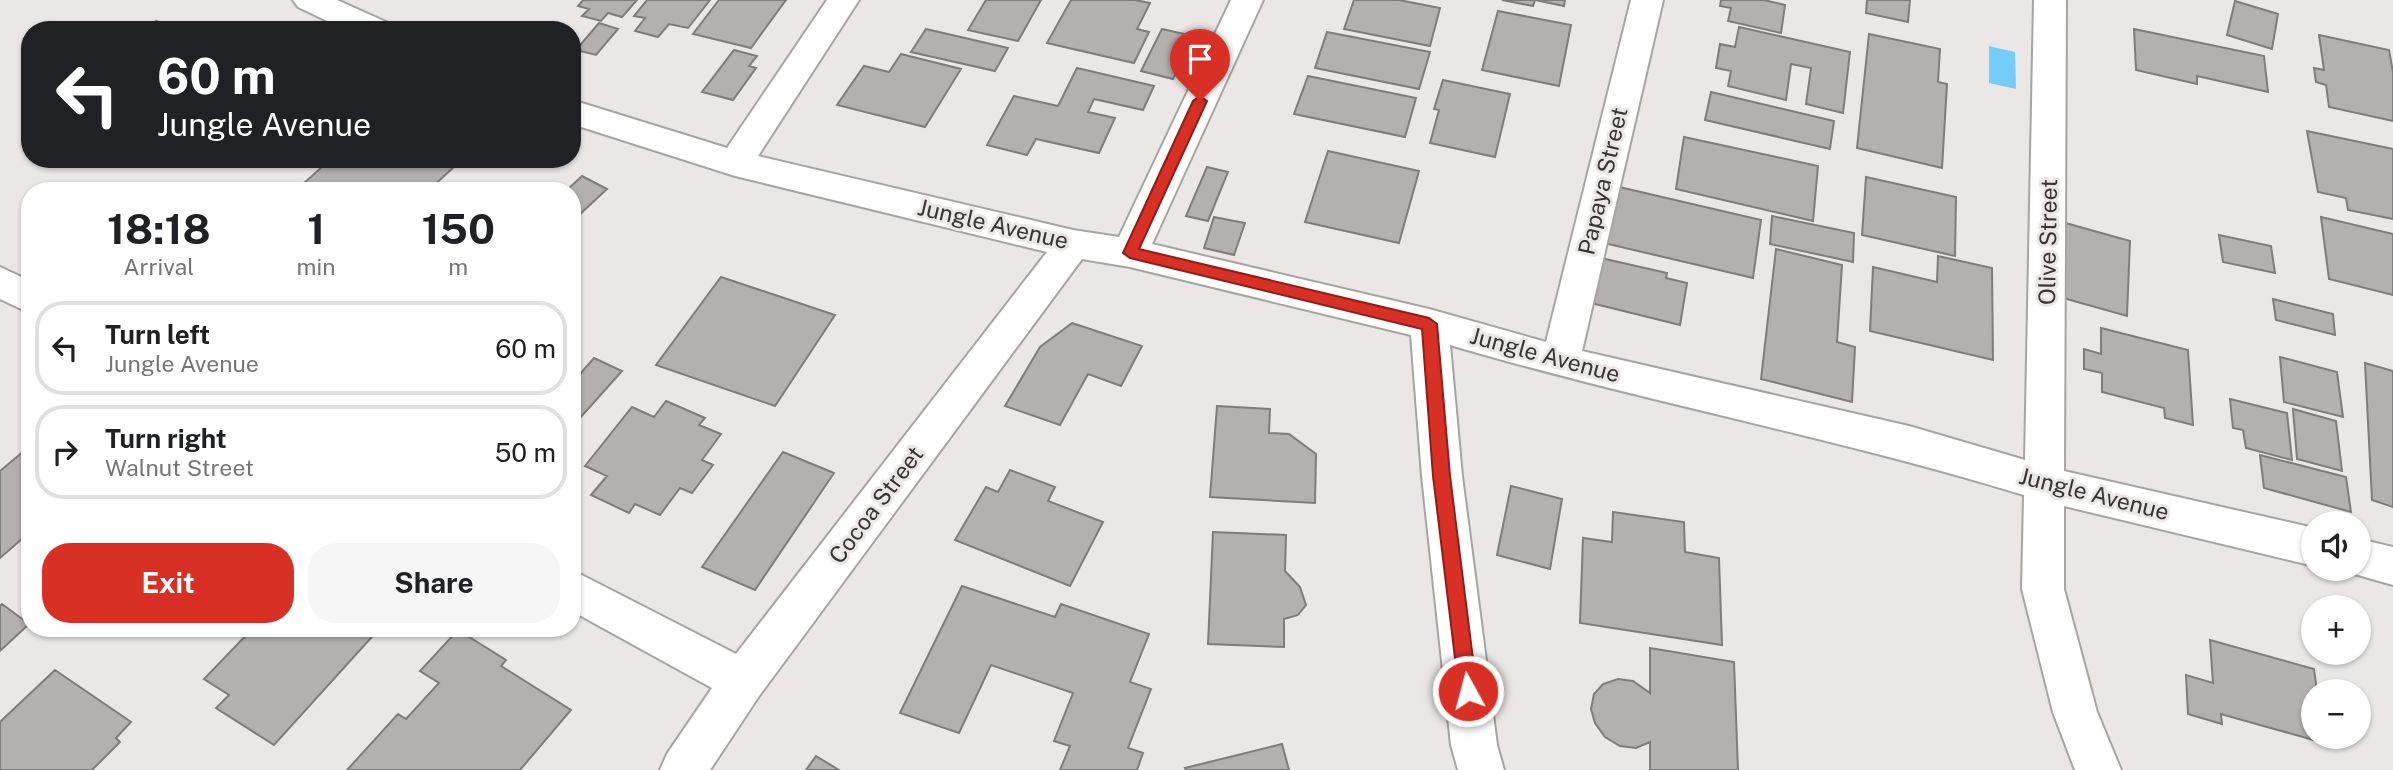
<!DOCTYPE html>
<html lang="en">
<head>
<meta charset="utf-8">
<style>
  :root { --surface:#fff; --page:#f6f6f6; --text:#202124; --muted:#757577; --line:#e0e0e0; --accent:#d93025 }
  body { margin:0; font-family:"Public Sans",sans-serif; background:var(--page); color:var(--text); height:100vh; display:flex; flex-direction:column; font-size:26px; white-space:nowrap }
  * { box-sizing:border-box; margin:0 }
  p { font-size:23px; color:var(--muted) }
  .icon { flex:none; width:38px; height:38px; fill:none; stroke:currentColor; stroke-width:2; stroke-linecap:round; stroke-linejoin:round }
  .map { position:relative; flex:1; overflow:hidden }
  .panel { position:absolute; left:21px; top:182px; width:560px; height:455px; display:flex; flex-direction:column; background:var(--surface); border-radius:28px; box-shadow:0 2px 5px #0004 }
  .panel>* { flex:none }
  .top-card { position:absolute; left:21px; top:21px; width:560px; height:147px; border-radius:28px; box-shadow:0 2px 5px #0004; background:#202124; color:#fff; overflow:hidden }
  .buttons { position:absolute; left:2301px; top:511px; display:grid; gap:14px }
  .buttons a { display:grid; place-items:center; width:70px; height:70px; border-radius:50%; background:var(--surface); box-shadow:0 2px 5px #0004; font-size:35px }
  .pin { position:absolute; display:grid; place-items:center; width:60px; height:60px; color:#fff; margin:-72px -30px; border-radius:50% 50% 50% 0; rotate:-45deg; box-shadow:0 0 7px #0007 }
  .pin .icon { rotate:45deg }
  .me { position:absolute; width:77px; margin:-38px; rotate:353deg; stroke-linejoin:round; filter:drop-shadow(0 0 5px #0008) }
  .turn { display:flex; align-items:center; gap:24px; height:147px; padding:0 21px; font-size:32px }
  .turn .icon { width:91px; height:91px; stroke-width:2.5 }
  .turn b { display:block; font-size:49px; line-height:60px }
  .eta { display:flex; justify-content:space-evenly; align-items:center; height:119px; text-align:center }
  .eta b { font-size:42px; font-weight:700; line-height:49px }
  .cta { display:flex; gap:14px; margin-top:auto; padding:14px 21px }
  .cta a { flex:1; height:80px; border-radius:28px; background:var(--accent); color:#fff; font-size:28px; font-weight:700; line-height:80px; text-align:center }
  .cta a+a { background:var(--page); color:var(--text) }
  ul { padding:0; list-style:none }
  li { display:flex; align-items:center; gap:21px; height:94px; margin:0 14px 10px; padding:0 7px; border:4px solid var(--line); border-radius:28px }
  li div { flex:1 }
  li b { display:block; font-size:26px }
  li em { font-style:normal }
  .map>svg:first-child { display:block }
</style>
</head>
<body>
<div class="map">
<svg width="2393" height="770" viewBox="0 0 2393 770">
  <rect width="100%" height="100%" fill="#ebe7e6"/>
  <!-- water -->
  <path fill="#75ccf9" d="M 1989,46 L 2015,52 L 2016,89 L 1989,83 Z"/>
  <!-- building -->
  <path fill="#b3b0af" stroke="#7f7c7b" stroke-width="2" d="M 583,0 L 637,0 L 622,17 L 608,13 L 601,21 L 582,16 L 589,9 L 578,6 Z
    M 647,0 L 710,0 L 688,28 L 669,24 L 658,37 L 635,31 L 645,18 L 634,16 Z
    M 719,0 L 786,0 L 751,48 L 693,34 Z
    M 986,0 L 1041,0 L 1018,41 L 968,30 Z
    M 1071,0 L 1135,0 L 1150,3 L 1137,29 L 1149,32 L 1134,63 L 1047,43 Z
    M 1354,0 L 1399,0 L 1440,8 L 1430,46 L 1344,29 Z
    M 1502,0 L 1565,0 L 1564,6 L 1535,0 L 1533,6 Z
    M 1721,0 L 1764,0 L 1785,5 L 1781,33 L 1728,21 L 1731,8 L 1720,6 Z
    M 1867,0 L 1910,0 L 1908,22 L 1866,13 Z
    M 2235,1 L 2278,14 L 2272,49 L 2227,35 Z
    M 1498,11 L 1571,25 L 1559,86 L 1482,70 Z
    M 156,21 L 180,30 L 144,30 Z
    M 599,23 L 618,29 L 596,55 L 576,50 Z
    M 1739,27 L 1850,52 L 1843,113 L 1806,104 L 1811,68 L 1791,64 L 1786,100 L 1728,86 L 1731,71 L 1716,68 L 1720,44 L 1735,47 Z
    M 926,29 L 1008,48 L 995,71 L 911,52 Z
    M 1162,29 L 1193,36 L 1187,49 L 1197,51 L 1190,65 L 1181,63 L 1173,79 L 1141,71 Z
    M 2134,29 L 2264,56 L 2268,92 L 2197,76 L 2197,84 L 2136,70 Z
    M 1327,32 L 1430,52 L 1419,89 L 1315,68 Z
    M 1869,34 L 1940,49 L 1938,82 L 1947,84 L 1942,168 L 1857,148 Z
    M 2319,35 L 2389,50 L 2393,72 L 2393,121 L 2329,107 L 2326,85 L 2316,82 L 2314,68 L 2324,70 Z
    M 734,50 L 757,56 L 749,66 L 756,68 L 733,100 L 702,92 Z
    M 901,54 L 961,69 L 925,127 L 837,105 L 864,66 L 889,72 Z
    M 1077,68 L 1154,86 L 1143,110 L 1094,99 L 1088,112 L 1115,118 L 1099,153 L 1036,139 L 1027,155 L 987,145 L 1014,96 L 1058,106 Z
    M 1308,76 L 1416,98 L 1405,137 L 1294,114 Z
    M 1443,80 L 1510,94 L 1495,157 L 1430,143 L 1439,110 L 1434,109 Z
    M 1711,92 L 1834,121 L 1830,149 L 1705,120 Z
    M 2307,131 L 2393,149 L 2393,219 L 2348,210 L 2346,198 L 2318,192 Z
    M 1684,137 L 1818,166 L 1813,221 L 1676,189 Z
    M 1328,151 L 1419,171 L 1399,243 L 1305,222 Z
    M 331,159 L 443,159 L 456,165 L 428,191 L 318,191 L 303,184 Z
    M 1207,167 L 1228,172 L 1208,221 L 1186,216 Z
    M 582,176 L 607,189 L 578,216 L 572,213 L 572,191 L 566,191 Z
    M 1866,177 L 1956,197 L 1955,256 L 1862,235 Z
    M 1615,186 L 1761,220 L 1753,278 L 1604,243 Z
    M 1772,216 L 1854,233 L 1853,262 L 1770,244 Z
    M 1214,217 L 1245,223 L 1234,255 L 1204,248 Z
    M 2321,217 L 2393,234 L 2393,295 L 2329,279 Z
    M 2062,222 L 2130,241 L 2127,316 L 2056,296 Z
    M 2219,235 L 2271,246 L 2275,273 L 2223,262 Z
    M 1776,249 L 1842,265 L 1837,342 L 1855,347 L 1852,402 L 1761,379 Z
    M 1938,256 L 1992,268 L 1993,360 L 1870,331 L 1873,267 L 1937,282 Z
    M 1601,258 L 1667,273 L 1666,278 L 1687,283 L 1680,325 L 1591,303 Z
    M 721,277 L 835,315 L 775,406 L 656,365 Z
    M 2273,299 L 2333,314 L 2335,335 L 2276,320 Z
    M 1072,323 L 1142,346 L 1121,386 L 1088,374 L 1060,425 L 1005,406 L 1040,347 Z
    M 2101,328 L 2188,350 L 2193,425 L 2165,418 L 2164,408 L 2102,392 L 2102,373 L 2084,369 L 2084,349 L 2101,354 Z
    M 2280,357 L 2337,372 L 2343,417 L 2284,402 Z
    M 594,358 L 622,371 L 572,427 L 572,383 Z
    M 2365,363 L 2393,371 L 2393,507 L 2372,500 Z
    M 2230,399 L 2287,413 L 2292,460 L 2246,448 L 2243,430 L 2233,428 Z
    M 666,401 L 705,418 L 699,425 L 721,434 L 702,460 L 713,465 L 692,493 L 680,488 L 660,515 L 635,504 L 629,513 L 591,495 L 607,476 L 585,466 L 632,407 L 654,417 Z
    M 1217,406 L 1270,409 L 1269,433 L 1289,434 L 1316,454 L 1315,503 L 1210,497 Z
    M 2293,409 L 2336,421 L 2342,471 L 2297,459 Z
    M 30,446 L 30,532 L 0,558 L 0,471 Z
    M 783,452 L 834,473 L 755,590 L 702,567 Z
    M 2260,455 L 2346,477 L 2351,512 L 2264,488 Z
    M 1010,470 L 1055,487 L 1048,501 L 1103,522 L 1070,586 L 955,540 L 986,487 L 998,492 Z
    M 1511,486 L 1562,499 L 1550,569 L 1497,555 Z
    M 1613,512 L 1684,522 L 1685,552 L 1719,558 L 1722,645 L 1580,623 L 1583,538 L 1612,542 Z
    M 1213,532 L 1286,535 L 1285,571 L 1300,587 L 1306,605 L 1298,615 L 1284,619 L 1284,647 L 1208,644 Z
    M 962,586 L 1055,617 L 1061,604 L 1149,634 L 1130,682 L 1151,689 L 1128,748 L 1143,753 L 1137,770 L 1060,770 L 1070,746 L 1054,741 L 1073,693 L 991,665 L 959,733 L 900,713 Z
    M 2,604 L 29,624 L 0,651 L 0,606 Z
    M 253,628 L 380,628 L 274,745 L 216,708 L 229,695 L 204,679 Z
    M 458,630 L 506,660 L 501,666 L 571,710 L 520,770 L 347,770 L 398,714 L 406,719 L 439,683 L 420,671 Z
    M 2210,640 L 2314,669 L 2317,691 L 2314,691 L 2314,737 L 2323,737 L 2324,743 L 2221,714 L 2222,724 L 2188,714 L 2186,675 L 2213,683 Z
    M 1650,648 L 1734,662 L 1738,770 L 1650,770 L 1650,742 L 1636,748 L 1620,746 L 1605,737 L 1595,723 L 1591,709 L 1594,694 L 1603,684 L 1618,679 L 1633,681 L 1650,693 Z
    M 55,670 L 131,722 L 116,738 L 120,742 L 92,770 L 0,770 L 0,722 Z
    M 1282,744 L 1289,770 L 1186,770 L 1185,768 Z
    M 816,756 L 839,770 L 806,770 Z"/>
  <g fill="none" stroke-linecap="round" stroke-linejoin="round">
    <!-- street casing -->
    <g stroke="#a7a4a3" stroke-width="4">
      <path id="street" d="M 293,0 L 337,0 L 386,22 L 391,30 L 346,30 L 298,7 Z
        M 827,0 L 859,0 L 758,156 L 1073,230 L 1119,237 L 1231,0 L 1263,0 L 1152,244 L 1429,309 L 1546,342 L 1631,0 L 1663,0 L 1582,351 L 1909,426 L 2025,460 L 2034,0 L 2066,0 L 2064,471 L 2314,528 L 2314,566 L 2064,506 L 2064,589 L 2097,712 L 2121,770 L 2075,770 L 2053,712 L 2022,589 L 2024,495 C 1834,437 1640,401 1450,345 L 1462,476 L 1497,745 L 1504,770 L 1458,770 L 1451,745 L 1422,476 L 1411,335 L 1130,267 L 1082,259 L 759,696 L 710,770 L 660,770 L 667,754 L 712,688 L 572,611 L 572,570 L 736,654 L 1047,252 L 735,176 L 572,124 L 572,100 L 727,148 Z
        M 0,267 L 30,281 L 30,313 L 0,299 Z
        M 2359,539 L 2393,547 L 2393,585 L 2344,571 L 2343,569 L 2359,569 Z"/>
    </g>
    <!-- street -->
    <use href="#street" fill="#fff" fill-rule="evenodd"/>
  </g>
  <!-- route -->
  <path fill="#d93025" stroke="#8d1f18" stroke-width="2" d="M 1200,96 L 1207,101 L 1139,249 L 1429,318 L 1437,324 L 1450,476 L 1477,691 L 1474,697 L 1468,700 L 1461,697 L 1459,691 L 1433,476 L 1422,329 L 1130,258 L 1123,253 L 1193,101 Z"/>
  <g text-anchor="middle" stroke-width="6" stroke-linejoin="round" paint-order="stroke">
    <!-- street labels -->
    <g font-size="23" fill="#363534" stroke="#ebe7e6">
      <text transform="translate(1603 181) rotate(-77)" y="8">Papaya Street</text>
      <text transform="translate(993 224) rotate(13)" y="8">Jungle Avenue</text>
      <text transform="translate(2048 242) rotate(-89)" y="8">Olive Street</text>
      <text transform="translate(1545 355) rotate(15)" y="8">Jungle Avenue</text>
      <text transform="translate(2094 494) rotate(14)" y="8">Jungle Avenue</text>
      <text transform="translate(876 505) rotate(-53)" y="8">Cocoa Street</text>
    </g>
  </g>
</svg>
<div class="buttons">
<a><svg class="icon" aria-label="sound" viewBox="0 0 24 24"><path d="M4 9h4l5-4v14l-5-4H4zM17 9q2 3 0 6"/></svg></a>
<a>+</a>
<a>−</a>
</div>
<div class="pin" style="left:1200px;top:101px;background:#d93025"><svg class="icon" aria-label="arrive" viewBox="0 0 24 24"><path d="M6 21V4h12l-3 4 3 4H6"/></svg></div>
<svg class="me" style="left:1468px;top:691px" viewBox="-20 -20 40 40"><circle r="17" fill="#d93025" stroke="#fff" stroke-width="3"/><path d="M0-11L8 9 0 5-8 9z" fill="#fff"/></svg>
<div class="top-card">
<div class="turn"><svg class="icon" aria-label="left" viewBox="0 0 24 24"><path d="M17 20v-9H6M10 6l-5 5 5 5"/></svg><div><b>60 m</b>Jungle Avenue</div></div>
</div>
<section class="panel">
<div class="eta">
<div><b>18:18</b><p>Arrival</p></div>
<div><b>1</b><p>min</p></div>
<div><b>150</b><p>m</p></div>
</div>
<ul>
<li><svg class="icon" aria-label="left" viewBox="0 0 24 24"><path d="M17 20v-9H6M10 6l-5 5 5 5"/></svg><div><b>Turn left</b><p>Jungle Avenue</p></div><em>60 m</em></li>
<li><svg class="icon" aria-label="right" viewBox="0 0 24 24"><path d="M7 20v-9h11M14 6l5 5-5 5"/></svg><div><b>Turn right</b><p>Walnut Street</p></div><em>50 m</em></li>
</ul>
<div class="cta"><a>Exit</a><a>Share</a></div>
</section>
</div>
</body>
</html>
